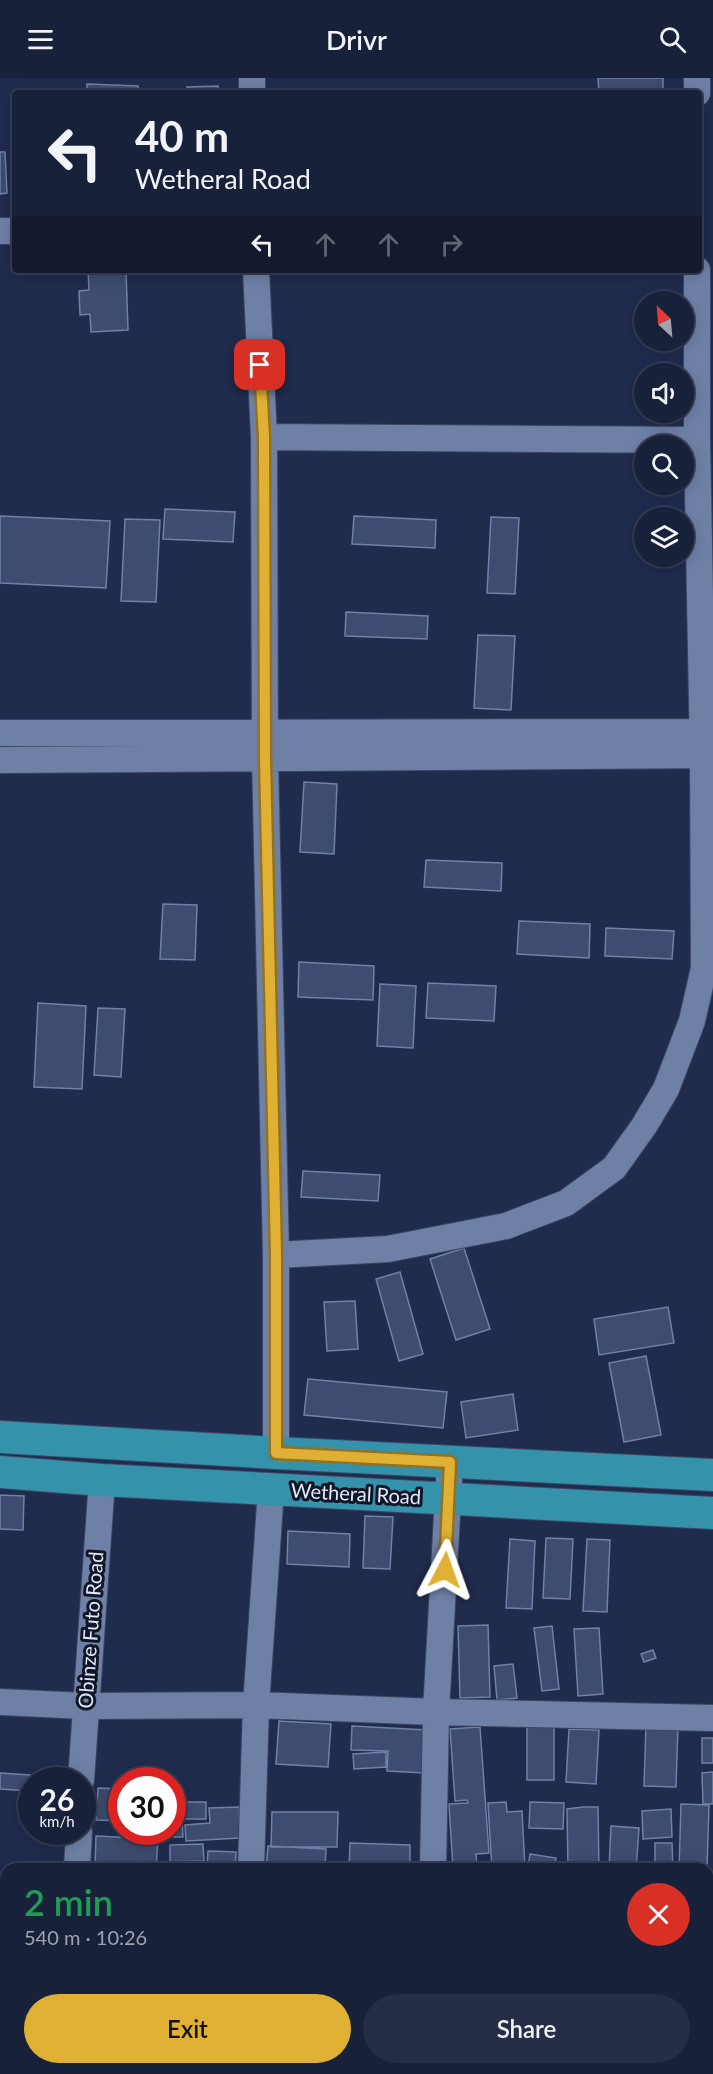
<!DOCTYPE html>
<html lang="en">
<head>
<meta charset="utf-8">
<style>
  :root { --surface:#18213a; --page:#252e45; --text:#f1f3f6; --muted:#9fa3af; --line:#363e54; --accent:#dfb034 }
  body { margin:0; font-family:Lato,sans-serif; background:var(--page); color:var(--text); height:100vh; display:flex; flex-direction:column; font-size:22px; white-space:nowrap }
  * { box-sizing:border-box; margin:0 }
  p { font-size:20px; color:var(--muted) }
  .icon { flex:none; width:33px; height:33px; fill:none; stroke:currentColor; stroke-width:2; stroke-linecap:round; stroke-linejoin:round }
  .map { position:relative; flex:1; overflow:hidden }
  .panel { position:absolute; left:0px; top:1785px; width:714px; height:212px; display:flex; flex-direction:column; background:var(--surface); border-radius:18px 18px 0 0; box-shadow:0 3px 15px #0003,0 0 0 2px var(--line) }
  .panel>* { flex:none }
  .top-card { position:absolute; left:12px; top:12px; width:690px; height:183px; border-radius:6px; box-shadow:0 3px 15px #0003,0 0 0 2px var(--line); background:#18213a; color:var(--text); overflow:hidden }
  .needle { width:39px; rotate:334deg }
  .controls { position:absolute; left:634px; top:213px; display:grid; gap:12px }
  .controls a { display:grid; place-items:center; width:60px; height:60px; border-radius:50%; background:var(--surface); box-shadow:0 3px 15px #0003,0 0 0 2px var(--line); font-size:30px }
  .speed { position:absolute; left:18px; top:1689px; display:flex; gap:12px; font-size:30px; font-weight:700; text-align:center }
  .speed>* { display:grid; place-content:center; width:78px; height:78px; border-radius:50%; background:var(--surface); box-shadow:0 3px 15px #0003,0 0 0 2px var(--line); line-height:1 }
  .speed small { font-size:15px; font-weight:400 }
  .speed .limit { border:9px solid #d22; background:#fff; color:#111 }
  .pin { position:absolute; display:grid; place-items:center; width:51px; height:51px; color:#fff; margin:-26px; border-radius:12px; box-shadow:0 3px 9px #0006 }
  .me { position:absolute; width:66px; margin:-33px; rotate:4deg; stroke-linejoin:round; filter:drop-shadow(0 0 4px #0008) }
  .turn { display:flex; align-items:center; gap:21px; height:126px; padding:0 24px; font-size:27px }
  .turn .icon { width:78px; height:78px; stroke-width:2.5 }
  .turn b { display:block; font-size:42px; line-height:51px }
  .lanes { display:flex; align-items:center; height:57px; padding:0 24px; background:#0003; justify-content:center; gap:30px; direction:ltr }
  .lanes .off { opacity:.35 }
  .round { display:grid; place-items:center; flex:none; width:63px; height:63px; border-radius:32px; background:var(--page) }
  .head { display:flex; align-items:center; justify-content:space-between; height:102px; padding:0 24px }
  h1 { font-size:36px; font-weight:600; line-height:45px; color:#1e9e55 }
  .action { display:flex; gap:12px; margin-top:auto; padding:12px 24px }
  .action a { flex:1; height:69px; border-radius:36px; background:var(--accent); color:#111; font-size:24px; font-weight:600; line-height:69px; text-align:center }
  .action a+a { background:var(--page); color:var(--text) }
  header { display:flex; justify-content:space-between; align-items:center; height:78px; padding:0 24px; background:var(--surface); font-size:27px; font-weight:600 }
  .map>svg:first-child { display:block }
</style>
</head>
<body>
<header><svg class="icon" aria-label="menu" viewBox="0 0 24 24"><path d="M4 6h16M4 12h16M4 18h16"/></svg>Drivr<svg class="icon" aria-label="search" viewBox="0 0 24 24"><circle cx="10" cy="10" r="6"/><path d="M15 15l6 6"/></svg></header>
<div class="map">
<svg width="713" height="1996" viewBox="0 0 713 1996">
  <rect width="100%" height="100%" fill="#202c4e"/>
  <!-- building -->
  <path fill="#3d4c70" stroke="#7080a7" stroke-width="1.5" d="M 598,0 L 663,0 L 663,15 L 599,15 Z
    M 87,6 L 138,8 L 138,15 L 87,15 Z
    M 218,8 L 218,15 L 187,15 L 187,9 Z
    M 0,74 L 5,74 L 7,115 L 0,116 Z
    M 88,192 L 126,192 L 128,252 L 91,254 L 90,236 L 80,237 L 79,213 L 89,212 Z
    M 165,431 L 235,434 L 233,464 L 163,461 Z
    M 0,438 L 110,443 L 106,510 L 0,505 Z
    M 354,438 L 436,442 L 435,470 L 352,466 Z
    M 491,439 L 519,440 L 515,516 L 487,515 Z
    M 125,441 L 160,442 L 156,524 L 121,523 Z
    M 346,534 L 428,538 L 427,561 L 345,558 Z
    M 478,557 L 515,558 L 511,632 L 474,630 Z
    M 304,704 L 337,706 L 334,776 L 300,774 Z
    M 426,782 L 502,785 L 501,813 L 424,809 Z
    M 163,826 L 197,827 L 195,882 L 160,881 Z
    M 519,843 L 590,846 L 589,880 L 517,876 Z
    M 606,850 L 674,853 L 672,881 L 605,878 Z
    M 299,884 L 374,888 L 373,922 L 298,919 Z
    M 428,905 L 496,908 L 494,943 L 426,940 Z
    M 380,906 L 416,908 L 413,970 L 377,968 Z
    M 38,925 L 86,928 L 82,1011 L 34,1009 Z
    M 98,930 L 125,931 L 121,999 L 94,997 Z
    M 303,1093 L 380,1097 L 378,1123 L 301,1119 Z
    M 464,1170 L 490,1251 L 456,1262 L 430,1181 Z
    M 400,1194 L 423,1276 L 399,1283 L 376,1201 Z
    M 355,1223 L 358,1271 L 327,1273 L 324,1224 Z
    M 668,1229 L 674,1265 L 599,1277 L 594,1241 Z
    M 646,1278 L 661,1357 L 624,1364 L 609,1285 Z
    M 308,1301 L 447,1314 L 443,1350 L 304,1337 Z
    M 513,1316 L 518,1352 L 466,1360 L 461,1324 Z
    M 0,1417 L 24,1418 L 23,1452 L 0,1451 Z
    M 365,1438 L 393,1439 L 390,1491 L 363,1490 Z
    M 288,1453 L 350,1456 L 349,1489 L 287,1486 Z
    M 546,1460 L 573,1461 L 570,1521 L 543,1520 Z
    M 510,1461 L 535,1463 L 532,1531 L 506,1530 Z
    M 587,1461 L 610,1462 L 607,1534 L 583,1533 Z
    M 488,1547 L 490,1619 L 460,1620 L 458,1548 Z
    M 552,1548 L 559,1611 L 542,1613 L 534,1550 Z
    M 599,1550 L 603,1616 L 578,1618 L 574,1551 Z
    M 653,1572 L 656,1580 L 644,1584 L 641,1576 Z
    M 513,1586 L 517,1620 L 497,1622 L 494,1588 Z
    M 279,1643 L 331,1646 L 328,1689 L 276,1686 Z
    M 646,1647 L 678,1648 L 676,1709 L 644,1708 Z
    M 352,1648 L 427,1652 L 425,1695 L 387,1693 L 388,1673 L 351,1672 Z
    M 527,1648 L 554,1648 L 554,1702 L 527,1702 Z
    M 480,1649 L 489,1775 L 476,1776 L 477,1790 L 453,1791 L 449,1726 L 468,1725 L 467,1722 L 455,1723 L 450,1651 Z
    M 569,1651 L 599,1652 L 596,1706 L 566,1704 Z
    M 702,1660 L 713,1660 L 713,1685 L 702,1685 Z
    M 386,1674 L 386,1689 L 354,1691 L 353,1676 Z
    M 713,1694 L 713,1726 L 703,1726 L 702,1695 Z
    M 0,1695 L 30,1697 L 29,1713 L 0,1711 Z
    M 98,1710 L 122,1711 L 122,1743 L 96,1742 Z
    M 172,1724 L 206,1724 L 206,1741 L 182,1741 L 183,1759 L 170,1759 L 170,1754 L 172,1754 Z
    M 506,1724 L 507,1734 L 522,1733 L 525,1791 L 492,1791 L 488,1725 Z
    M 530,1724 L 564,1725 L 563,1751 L 529,1750 Z
    M 681,1726 L 709,1727 L 707,1791 L 679,1791 Z
    M 239,1729 L 240,1760 L 186,1763 L 185,1747 L 210,1745 L 209,1730 Z
    M 583,1729 L 598,1729 L 599,1791 L 568,1791 L 567,1731 Z
    M 671,1731 L 672,1759 L 643,1761 L 642,1733 Z
    M 272,1734 L 338,1734 L 337,1769 L 271,1769 Z
    M 611,1748 L 639,1750 L 636,1791 L 609,1791 Z
    M 96,1758 L 158,1761 L 156,1791 L 95,1788 Z
    M 350,1765 L 410,1767 L 410,1791 L 349,1791 Z
    M 655,1765 L 672,1765 L 673,1791 L 655,1791 Z
    M 203,1766 L 204,1783 L 170,1784 L 170,1767 Z
    M 268,1768 L 326,1771 L 325,1789 L 330,1791 L 266,1791 Z
    M 208,1773 L 236,1774 L 235,1791 L 171,1791 L 171,1787 L 207,1788 Z
    M 530,1776 L 556,1780 L 554,1791 L 528,1788 Z
    M 6,1803 L 6,1820 L 0,1820 L 0,1804 Z
    M 708,1829 L 713,1829 L 713,1861 L 708,1861 Z
    M 0,1832 L 6,1832 L 6,1848 L 0,1848 Z
    M 0,1844 L 6,1844 L 6,1884 L 0,1884 Z
    M 0,1934 L 6,1934 L 6,1958 L 0,1958 Z
    M 4,1960 L 8,1996 L 0,1996 L 0,1961 Z
    M 17,1990 L 52,1990 L 51,1996 L 16,1996 Z
    M 82,1990 L 153,1990 L 153,1996 L 82,1996 Z
    M 166,1990 L 194,1990 L 194,1996 L 166,1996 Z
    M 235,1990 L 253,1990 L 254,1996 L 236,1996 Z
    M 336,1990 L 352,1990 L 352,1995 L 376,1994 L 376,1996 L 336,1996 Z"/>
  <g fill="none" stroke-linecap="round" stroke-linejoin="round">
    <!-- minor casing -->
    <g stroke="#3c4664" stroke-width="28">
      <path id="minor" d="M 252,0 L 252,15
        M 697,15 L 697,0
        M 0,153 L 15,153
        M 256,192 L 264,359 L 265,680 L 276,1177 L 276,1375
        M 264,359 L 697,362
        M 0,655 L 713,654
        M 0,682 L 713,677
        M 276,1177 L 388,1171 L 506,1148 L 566,1125 L 614,1090 L 644,1048 L 666,1011 L 692,943 L 704,890 L 703,677 L 697,362 L 697,192
        M 0,1624 L 85,1628 L 256,1627 L 436,1634 L 713,1640
        M 81,1702 L 102,1402
        M 77,1791 L 79,1754
        M 251,1791 L 256,1627 L 271,1412
        M 433,1791 L 436,1634 L 450,1384
        M 708,1816 L 713,1816
        M 547,1990 L 631,1996
        M 67,1996 L 67,1990
        M 425,1996 L 425,1990"/>
    </g>
    <!-- major casing -->
    <g stroke="#3c4664" stroke-width="34">
      <path id="major" d="M 0,1359 L 276,1375 L 713,1397
        M 0,1394 L 102,1402 L 713,1435"/>
    </g>
    <!-- minor -->
    <use href="#minor" stroke="#6f80a7" stroke-width="26"/>
    <!-- major -->
    <use href="#major" stroke="#3493ab" stroke-width="32"/>
  </g>
  <g fill="none" stroke-linecap="round" stroke-linejoin="round">
    <!-- route casing -->
    <g stroke="#917222" stroke-width="15">
      <path id="route" d="M 260,287 L 264,359 L 265,680 L 276,1177 L 276,1375 L 450,1384 L 445,1492"/>
    </g>
    <!-- route -->
    <use href="#route" stroke="#dfb034" stroke-width="10"/>
  </g>
  <g text-anchor="middle" stroke-width="6" stroke-linejoin="round" paint-order="stroke">
    <!-- street labels -->
    <g font-size="20" fill="#dfe9ff" stroke="#101625">
      <text transform="translate(356 1416) rotate(3)" y="7">Wetheral Road</text>
      <text transform="translate(91 1552) rotate(-86)" y="7">Obinze Futo Road</text>
    </g>
  </g>
</svg>
<div class="controls">
<a><svg class="needle" viewBox="-14 -14 28 28"><path d="M0-13l5 13h-10z" fill="#e53935"/><path d="M0 13l5-13h-10z" fill="#9fa3af"/></svg></a>
<a><svg class="icon" aria-label="sound" viewBox="0 0 24 24"><path d="M4 9h4l5-4v14l-5-4H4zM17 9q2 3 0 6"/></svg></a>
<a><svg class="icon" aria-label="search" viewBox="0 0 24 24"><circle cx="10" cy="10" r="6"/><path d="M15 15l6 6"/></svg></a>
<a><svg class="icon" aria-label="layers" viewBox="0 0 24 24"><path d="M12 4l9 5-9 5-9-5zM3 14l9 5 9-5"/></svg></a>
</div>
<div class="speed"><div>26<small>km/h</small></div><div class="limit">30</div></div>
<div class="pin" style="left:260px;top:287px;background:#d93025"><svg class="icon" aria-label="arrive" viewBox="0 0 24 24"><path d="M6 21V4h12l-3 4 3 4H6"/></svg></div>
<svg class="me" style="left:445px;top:1492px" viewBox="-20 -20 40 40"><path d="M0-17L14 15 0 8-14 15z" fill="#dfb034" stroke="#fff" stroke-width="4"/></svg>
<div class="top-card">
<div class="turn"><svg class="icon" aria-label="left" viewBox="0 0 24 24"><path d="M17 20v-9H6M10 6l-5 5 5 5"/></svg><div><b>40 m</b>Wetheral Road</div></div>
<div class="lanes"><svg class="icon" aria-label="left" viewBox="0 0 24 24"><path d="M17 20v-9H6M10 6l-5 5 5 5"/></svg><svg class="icon off" aria-label="ahead" viewBox="0 0 24 24"><path d="M12 20V5M6 11l6-6 6 6"/></svg><svg class="icon off" aria-label="ahead" viewBox="0 0 24 24"><path d="M12 20V5M6 11l6-6 6 6"/></svg><svg class="icon off" aria-label="right" viewBox="0 0 24 24"><path d="M7 20v-9h11M14 6l5 5-5 5"/></svg></div>
</div>
<section class="panel">
<div class="head"><div><h1>2 min</h1><p>540 m · 10:26</p></div><a class="round" style="background:#d93025;color:#fff"><svg class="icon" aria-label="close" viewBox="0 0 24 24"><path d="M6 6l12 12M18 6L6 18"/></svg></a></div>
<div class="action"><a>Exit</a><a>Share</a></div>
</section>
</div>
</body>
</html>
